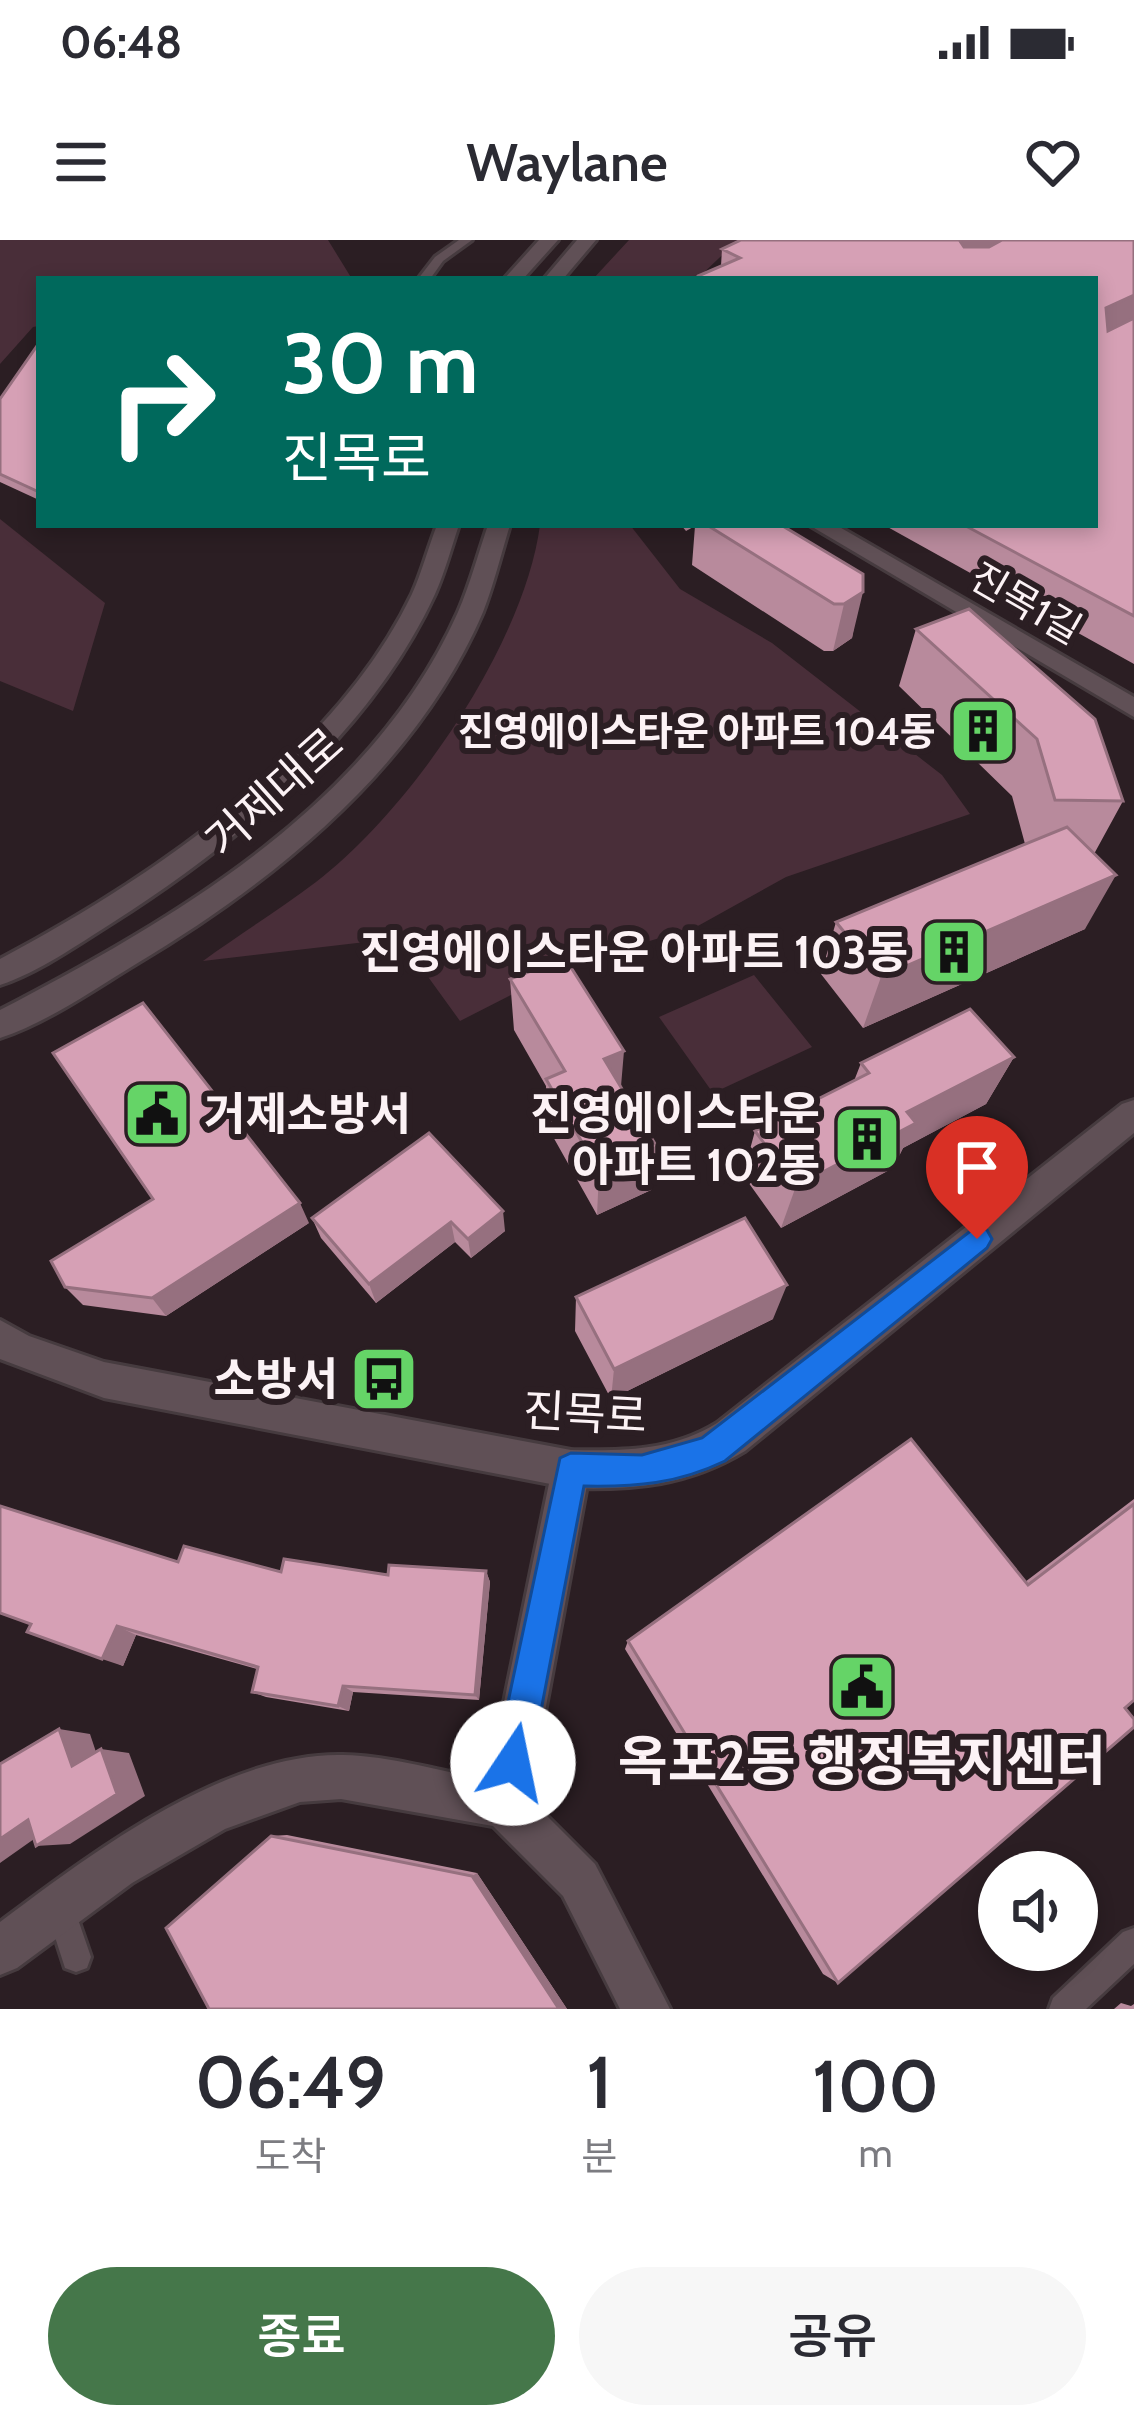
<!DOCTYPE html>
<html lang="ko">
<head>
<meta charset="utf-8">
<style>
  :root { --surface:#fff; --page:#f7f7f7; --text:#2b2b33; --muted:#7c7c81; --accent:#45774a }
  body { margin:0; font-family:Cabin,"Noto Sans KR",sans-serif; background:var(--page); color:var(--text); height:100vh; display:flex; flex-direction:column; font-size:45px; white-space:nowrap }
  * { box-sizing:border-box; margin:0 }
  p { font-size:39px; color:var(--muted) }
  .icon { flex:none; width:66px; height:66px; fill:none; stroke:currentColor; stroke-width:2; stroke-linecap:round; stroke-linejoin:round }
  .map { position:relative; height:1769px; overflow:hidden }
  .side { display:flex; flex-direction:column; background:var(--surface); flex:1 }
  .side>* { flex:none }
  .top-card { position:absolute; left:36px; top:36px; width:1062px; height:252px; border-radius:0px; box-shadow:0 6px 18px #0003; background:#00695c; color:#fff; overflow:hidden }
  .buttons { position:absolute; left:978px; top:1611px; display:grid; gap:24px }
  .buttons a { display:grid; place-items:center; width:120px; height:120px; border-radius:50%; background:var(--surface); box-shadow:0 6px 18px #0003; font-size:60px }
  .pin { position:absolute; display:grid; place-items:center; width:102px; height:102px; color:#fff; margin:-123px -51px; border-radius:50% 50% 50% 0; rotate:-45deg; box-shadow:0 0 12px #0007 }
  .pin .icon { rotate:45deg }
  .me { position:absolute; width:132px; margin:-66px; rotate:11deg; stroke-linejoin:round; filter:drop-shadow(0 0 9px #0008) }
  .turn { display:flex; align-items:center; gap:42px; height:252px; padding:0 48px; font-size:54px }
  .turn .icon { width:156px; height:156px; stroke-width:2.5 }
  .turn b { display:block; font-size:84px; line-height:102px }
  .eta { display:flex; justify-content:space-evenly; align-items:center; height:204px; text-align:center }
  .eta b { font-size:72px; font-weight:600; line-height:84px }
  .cta { display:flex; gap:24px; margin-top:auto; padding:24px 48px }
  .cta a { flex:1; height:138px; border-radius:72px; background:var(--accent); color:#fff; font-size:48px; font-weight:600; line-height:138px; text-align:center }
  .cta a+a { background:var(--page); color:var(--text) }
  .status { display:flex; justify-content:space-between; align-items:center; height:84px; padding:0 60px; background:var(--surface); direction:ltr }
  .status svg { height:33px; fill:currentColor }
  header { display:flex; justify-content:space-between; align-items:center; height:156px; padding:0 48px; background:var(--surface); font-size:54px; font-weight:600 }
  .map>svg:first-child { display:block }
</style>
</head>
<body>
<div class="status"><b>06:48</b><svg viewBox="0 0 49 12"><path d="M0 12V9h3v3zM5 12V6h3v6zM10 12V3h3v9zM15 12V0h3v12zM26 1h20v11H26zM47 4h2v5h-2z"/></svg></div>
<header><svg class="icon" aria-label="menu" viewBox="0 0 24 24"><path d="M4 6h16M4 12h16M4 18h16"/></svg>Waylane<svg class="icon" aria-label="heart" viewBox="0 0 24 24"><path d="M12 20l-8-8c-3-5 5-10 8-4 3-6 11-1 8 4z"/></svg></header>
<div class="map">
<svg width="1134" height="1769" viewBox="0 0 1134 1769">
  <rect width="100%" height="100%" fill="#2b1e23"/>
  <!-- green -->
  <path fill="#492e39" d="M 0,0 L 328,0 L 352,39 L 39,39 L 39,86 L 33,87 L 0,124 Z
    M 629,0 L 738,0 L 697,39 L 593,39 Z
    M 0,279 L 105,363 L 73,471 L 0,441 Z
    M 540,285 L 630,285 L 680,349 L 772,403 L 942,535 L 970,574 L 786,637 L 696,687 L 570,725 L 460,781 L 400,698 L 203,721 C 240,694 279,670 316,642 C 411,569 524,405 540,285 Z
    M 754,735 L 812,807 L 713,853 L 659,777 Z"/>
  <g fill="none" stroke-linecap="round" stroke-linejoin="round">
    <!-- service casing -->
    <g stroke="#463b3f" stroke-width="6">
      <path id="service" d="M 459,0 L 472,0 L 443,21 L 430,39 L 418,39 L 435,17 Z
        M 61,1654 L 71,1659 L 91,1717 L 87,1728 L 76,1732 L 65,1728 L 46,1669 L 51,1659 Z
        M 1134,1688 L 1134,1724 L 1086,1769 L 1049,1769 L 1053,1758 L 1123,1692 Z"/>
    </g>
    <!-- minor casing -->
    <g stroke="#463b3f" stroke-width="6">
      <path id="minor" d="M 809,285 L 836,285 L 1134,457 L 1134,477 Z
        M 571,1210 L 585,1215 L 590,1229 L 529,1558 L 595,1624 L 670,1769 L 620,1769 L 563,1656 L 493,1586 L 341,1559 L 300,1562 L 225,1589 L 132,1643 L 17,1728 L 0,1735 L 0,1682 C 91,1614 224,1512 343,1515 C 391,1516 440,1531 488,1540 L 552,1229 L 557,1215 Z"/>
    </g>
    <!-- tertiary casing -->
    <g stroke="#463b3f" stroke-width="6">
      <path id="tertiary" d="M 539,0 L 558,0 L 523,39 L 504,39 Z
        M 577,0 L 596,0 L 563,39 L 544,39 Z
        M 437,285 L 459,285 C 451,308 445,332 435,354 C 371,493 238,603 112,683 C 77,705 39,732 0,745 L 0,719 C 151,639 336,513 412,354 C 422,332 428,308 437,285 Z
        M 488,285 L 510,285 C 501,314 494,344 483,372 C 417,526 277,640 136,724 C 93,750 48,782 0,798 L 0,770 C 177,678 373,563 458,372 C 470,345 478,314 488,285 Z
        M 1134,860 L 1134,893 L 745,1211 C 689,1245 635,1250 571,1248 L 104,1158 L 0,1119 L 0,1080 L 29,1096 L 104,1122 L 571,1210 C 623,1211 672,1211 717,1183 L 1122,864 Z"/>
    </g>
    <!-- service -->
    <use href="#service" fill="#605056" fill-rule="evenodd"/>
    <!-- minor -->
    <use href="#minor" fill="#605056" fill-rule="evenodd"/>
    <!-- tertiary -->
    <use href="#tertiary" fill="#605056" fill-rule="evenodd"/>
  </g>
  <!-- wall -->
  <path fill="#b88a9c" d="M 1134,0 L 1134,424 L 884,285 L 1095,285 L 721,26 L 722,9 Z
    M 39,103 L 39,260 L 0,242 L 0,159 Z
    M 681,285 L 781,285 L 863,334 L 852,398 L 833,411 L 824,411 L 692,325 L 695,286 L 686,291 Z
    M 916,389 L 1123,561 L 1094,614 L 1085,689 L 863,788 L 821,734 L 836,682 L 1025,604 L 1012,556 L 899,446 Z
    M 510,739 L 621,848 L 657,907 L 651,950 L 597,975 L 547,886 L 546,846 L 514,790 Z
    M 1014,817 L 986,864 L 903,908 L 893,928 L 781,988 L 743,935 L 755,891 L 854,841 L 861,823 Z
    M 429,893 L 505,991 L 471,1018 L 455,1002 L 376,1063 L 321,998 L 312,978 Z
    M 309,983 L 166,1076 L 83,1065 L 65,1047 Z
    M 576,1057 L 773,1079 L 611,1159 L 575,1091 Z
    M 1134,1259 L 1134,1460 L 838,1743 L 823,1734 L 625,1409 L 628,1401 L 1025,1342 Z
    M 178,1322 L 281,1332 L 388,1335 L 486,1331 L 490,1342 L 479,1460 L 353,1452 L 349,1471 L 266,1457 L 252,1452 L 257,1429 L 136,1395 L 123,1426 L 31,1384 Z
    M 287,1595 L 477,1633 L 567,1769 L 209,1769 L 271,1596 Z
    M 1121,1763 L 1131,1766 L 1134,1764 L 1134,1769 L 1114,1769 Z"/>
  <!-- shaded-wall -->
  <path fill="#96707f" d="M 962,0 L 1022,0 L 951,38 L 960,1 Z
    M 1134,55 L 1134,81 L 1095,105 L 1106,68 Z
    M 863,352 L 852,398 L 833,411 L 844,364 Z
    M 1116,635 L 1085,689 L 863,788 L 881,737 Z
    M 624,811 L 620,858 L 604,819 Z
    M 1014,817 L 986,864 L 903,908 L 893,928 L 781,988 L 796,946 L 907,872 Z
    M 657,907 L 651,950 L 597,975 L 599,932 Z
    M 300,963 L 309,983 L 166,1076 L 152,1058 Z
    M 503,971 L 505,991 L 471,1018 L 468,999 Z
    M 451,982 L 455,1002 L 376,1063 L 369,1044 Z
    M 787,1045 L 773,1079 L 611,1159 L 614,1129 Z
    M 486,1331 L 490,1342 L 479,1460 L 475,1455 Z
    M 117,1386 L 136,1395 L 123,1426 L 102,1419 Z
    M 343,1446 L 353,1452 L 349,1471 L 338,1466 Z
    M 59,1489 L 90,1494 L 102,1530 L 72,1526 Z
    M 101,1509 L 129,1513 L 145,1556 L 70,1604 L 36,1606 Z
    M 28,1580 L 61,1580 L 0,1623 L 0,1599 Z
    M 477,1633 L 567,1769 L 559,1769 L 472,1636 Z"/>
  <!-- building -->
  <path fill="#d6a0b5" stroke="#96707f" stroke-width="3" d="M 741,0 L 962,0 L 960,1 L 964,7 L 989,7 L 1002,0 L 1134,0 L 1134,55 L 1106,68 L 1108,91 L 1134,78 L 1134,376 L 964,285 L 1095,285 L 1095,39 L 696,39 L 698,36 L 740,18 L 722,9 Z
    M 39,103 L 39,252 L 0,234 L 0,159 Z
    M 707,285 L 781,285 L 863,334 L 863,352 L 844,364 L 834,364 Z
    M 969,369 L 1095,479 L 1123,561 L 1055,560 L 1037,499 L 916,389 Z
    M 1067,587 L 1116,635 L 881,737 L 836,682 Z
    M 565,718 L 624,811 L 604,819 L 657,907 L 599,932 L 546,839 L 565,831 L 510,739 Z
    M 143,763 L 300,963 L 152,1058 L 65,1047 L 51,1021 L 153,959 L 53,813 Z
    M 970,769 L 1014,817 L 907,872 L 916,883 L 796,946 L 755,891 L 869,833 L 861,823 Z
    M 429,893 L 503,971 L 468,999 L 451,982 L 369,1044 L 312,978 Z
    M 745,978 L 787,1045 L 614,1129 L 576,1057 Z
    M 911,1199 L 1028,1345 L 1134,1264 L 1134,1460 L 1125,1468 L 1134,1479 L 1134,1487 L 838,1743 L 628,1401 Z
    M 0,1266 L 178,1322 L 184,1306 L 281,1332 L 284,1319 L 388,1335 L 389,1325 L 486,1331 L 475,1455 L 343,1446 L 338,1466 L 252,1452 L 258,1427 L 117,1386 L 102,1419 L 27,1392 L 31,1384 L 0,1373 Z
    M 59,1489 L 72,1526 L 101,1509 L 117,1554 L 36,1606 L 28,1580 L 0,1599 L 0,1524 Z
    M 271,1596 L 472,1636 L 559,1769 L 209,1769 L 166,1688 Z"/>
  <!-- route -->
  <path fill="#1a73e8" stroke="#114b97" stroke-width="3" d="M 977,986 L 987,990 L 992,999 L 987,1008 L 725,1221 C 677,1244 636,1247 584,1246 L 531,1523 L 526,1536 L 513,1542 L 500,1536 L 495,1523 L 560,1218 L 571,1213 L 642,1215 L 702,1198 Z"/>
  <!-- icons -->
  <defs>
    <g id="building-square" transform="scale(3.45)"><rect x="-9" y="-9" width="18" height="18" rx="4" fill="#65d467" stroke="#2b1e23"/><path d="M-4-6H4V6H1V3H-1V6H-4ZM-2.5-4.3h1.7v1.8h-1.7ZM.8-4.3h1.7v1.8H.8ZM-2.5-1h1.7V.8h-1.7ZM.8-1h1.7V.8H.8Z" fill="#111"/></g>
    <g id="civic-square" transform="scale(3.45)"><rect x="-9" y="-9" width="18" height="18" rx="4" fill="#65d467" stroke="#2b1e23"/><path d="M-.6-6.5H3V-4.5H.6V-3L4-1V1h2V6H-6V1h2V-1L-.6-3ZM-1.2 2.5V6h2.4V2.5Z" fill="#111"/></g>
    <g id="bus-square" transform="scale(3.45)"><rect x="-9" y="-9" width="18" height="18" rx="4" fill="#65d467" stroke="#2b1e23"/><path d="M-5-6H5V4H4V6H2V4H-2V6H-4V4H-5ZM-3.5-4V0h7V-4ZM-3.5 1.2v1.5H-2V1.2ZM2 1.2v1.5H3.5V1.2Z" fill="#111"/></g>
  </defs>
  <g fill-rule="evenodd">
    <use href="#building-square" x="983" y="491"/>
    <use href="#building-square" x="954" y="712"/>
    <use href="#civic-square" x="157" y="874"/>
    <use href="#building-square" x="867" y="899"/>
    <use href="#bus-square" x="384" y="1139"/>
    <use href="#civic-square" x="862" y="1447"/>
  </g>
  <g text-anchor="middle" stroke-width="12" stroke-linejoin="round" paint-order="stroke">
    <!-- far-street labels -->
    <g font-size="39" fill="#fcf2f5" stroke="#2b1e23">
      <text transform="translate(1026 363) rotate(30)" y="14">진목1길</text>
    </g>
    <!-- far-poi labels -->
    <g font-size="39" font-weight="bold" fill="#fcf2f5" stroke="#2b1e23" text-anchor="end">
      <text x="936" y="505">진영에이스타운 아파트 104동</text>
    </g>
    <!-- street labels -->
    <g font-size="45" fill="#fcf2f5" stroke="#2b1e23">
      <text transform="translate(274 552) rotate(-42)" y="16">거제대로</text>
      <text transform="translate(585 1173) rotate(3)" y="16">진목로</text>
    </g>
    <!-- poi labels -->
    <g font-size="45" font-weight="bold" fill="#fcf2f5" stroke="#2b1e23" text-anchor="end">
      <text x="908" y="728">진영에이스타운 아파트 103동</text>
      <text x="820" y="889">진영에이스타운<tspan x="820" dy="52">아파트 102동</tspan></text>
      <text x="204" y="890" text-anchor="start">거제소방서</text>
      <text x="338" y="1155">소방서</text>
    </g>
    <!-- near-poi labels -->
    <g font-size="54" font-weight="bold" fill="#fcf2f5" stroke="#2b1e23">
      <text x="862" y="1540">옥포2동 행정복지센터</text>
    </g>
  </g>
</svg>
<div class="buttons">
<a><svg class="icon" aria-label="sound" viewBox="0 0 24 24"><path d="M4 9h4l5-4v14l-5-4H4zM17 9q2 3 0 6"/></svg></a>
</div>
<div class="pin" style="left:977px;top:999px;background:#d93025"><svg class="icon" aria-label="arrive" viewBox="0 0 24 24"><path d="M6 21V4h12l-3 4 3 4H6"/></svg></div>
<svg class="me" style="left:513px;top:1523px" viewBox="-20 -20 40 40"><circle r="19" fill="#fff"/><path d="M0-13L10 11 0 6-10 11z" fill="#1a73e8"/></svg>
<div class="top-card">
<div class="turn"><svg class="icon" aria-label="right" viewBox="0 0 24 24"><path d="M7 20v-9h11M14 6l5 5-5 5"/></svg><div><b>30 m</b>진목로</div></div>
</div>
</div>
<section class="side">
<div class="eta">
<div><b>06:49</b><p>도착</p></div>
<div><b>1</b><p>분</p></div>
<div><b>100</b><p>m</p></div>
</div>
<div class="cta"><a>종료</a><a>공유</a></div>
</section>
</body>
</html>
